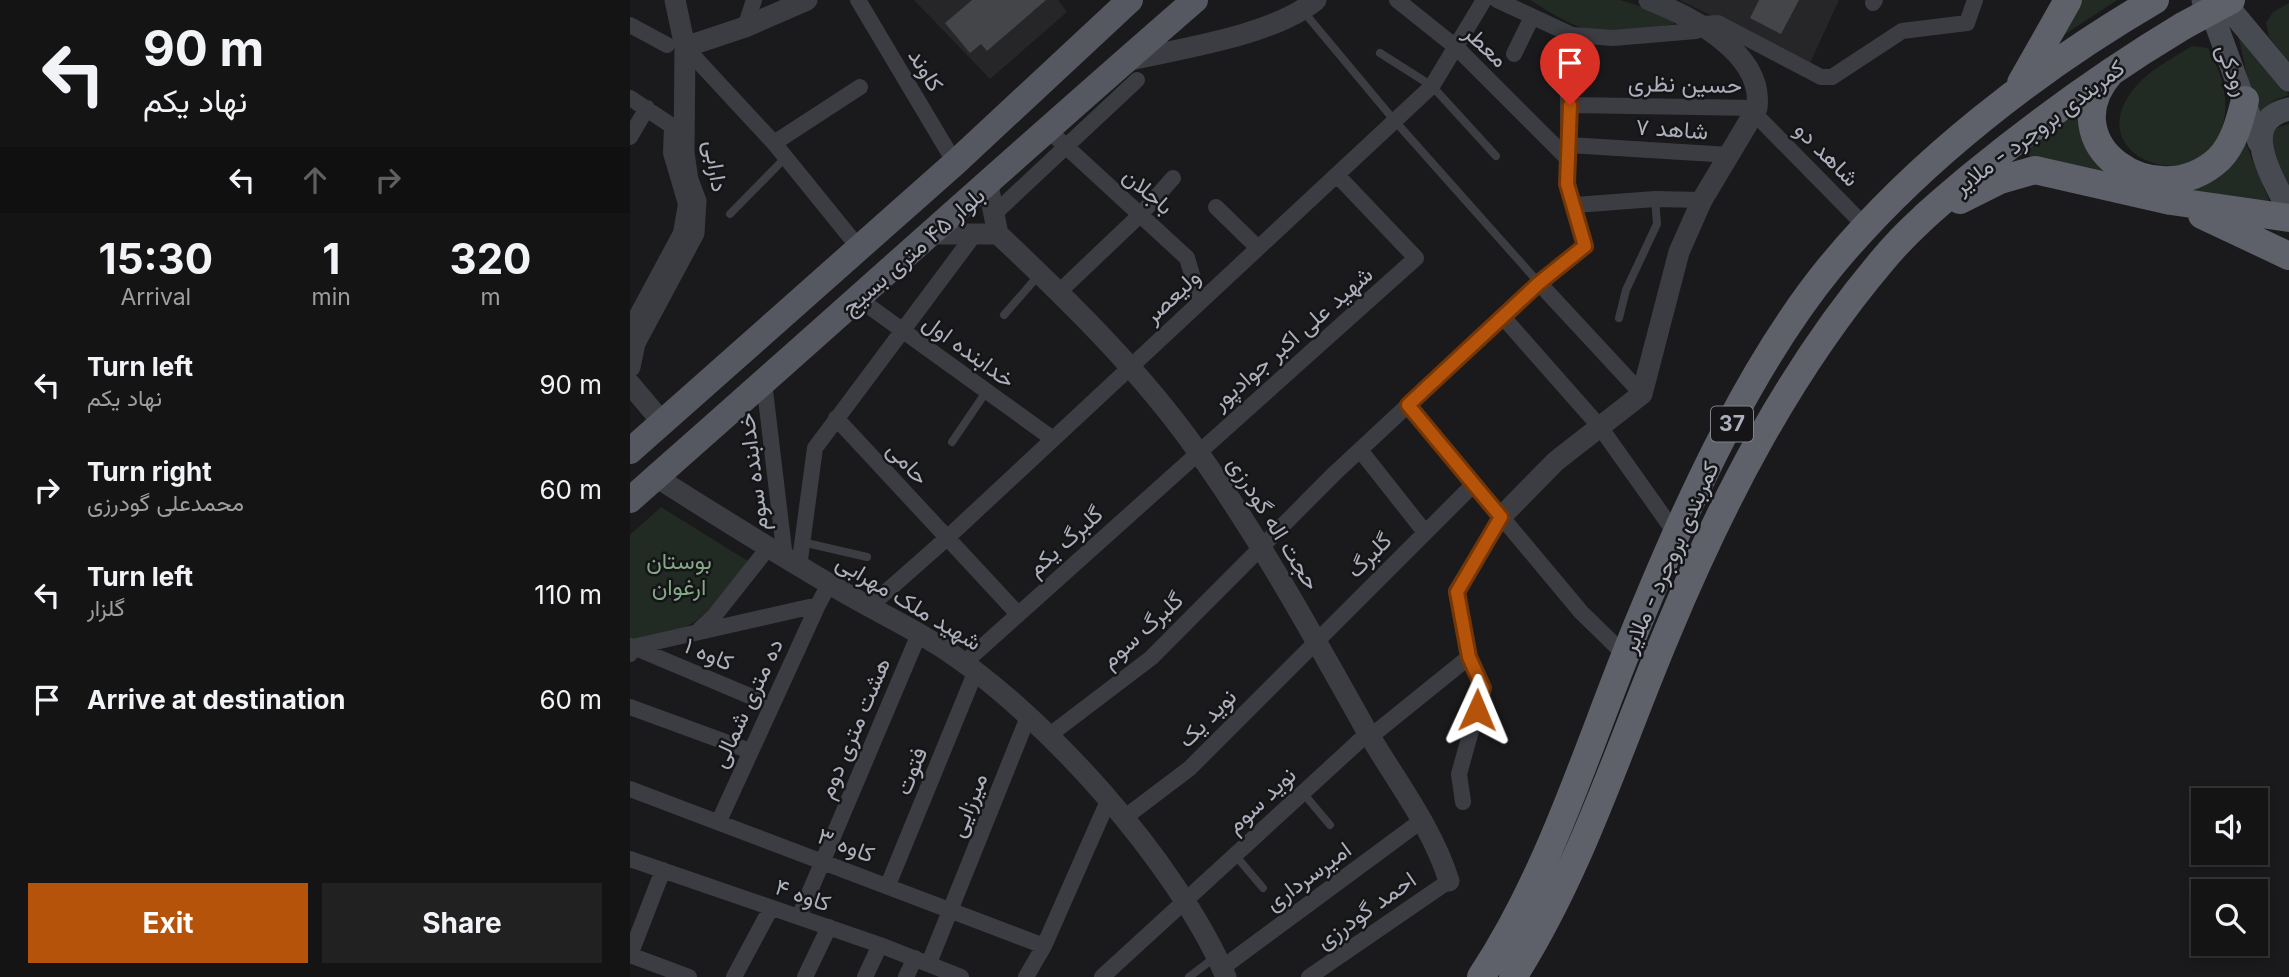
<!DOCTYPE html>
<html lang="en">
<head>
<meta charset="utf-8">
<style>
  :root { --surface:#141415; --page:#212122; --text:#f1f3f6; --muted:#9d9ea0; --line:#333334; --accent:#b45309 }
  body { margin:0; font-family:Inter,Vazirmatn,sans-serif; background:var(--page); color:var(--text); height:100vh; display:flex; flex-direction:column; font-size:26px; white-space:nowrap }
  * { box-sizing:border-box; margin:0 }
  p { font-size:23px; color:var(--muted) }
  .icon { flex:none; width:38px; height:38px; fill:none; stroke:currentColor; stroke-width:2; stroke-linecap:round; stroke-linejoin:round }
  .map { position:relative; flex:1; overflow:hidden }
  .side { display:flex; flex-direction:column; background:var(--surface); width:630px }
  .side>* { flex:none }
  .banner { background:#141415; color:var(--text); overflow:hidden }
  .controls { position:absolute; left:1561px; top:788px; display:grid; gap:14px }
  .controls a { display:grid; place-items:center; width:77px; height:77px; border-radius:0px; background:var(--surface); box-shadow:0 4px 10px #0003,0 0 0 2px var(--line); font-size:35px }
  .pin { position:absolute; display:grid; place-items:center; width:60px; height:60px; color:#fff; margin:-72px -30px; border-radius:50% 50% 50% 0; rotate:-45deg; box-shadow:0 0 7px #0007 }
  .pin .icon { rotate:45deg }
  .me { position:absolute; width:77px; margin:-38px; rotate:1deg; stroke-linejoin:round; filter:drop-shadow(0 0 5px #0008) }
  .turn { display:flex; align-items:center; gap:24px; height:147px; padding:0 28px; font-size:32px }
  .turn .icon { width:91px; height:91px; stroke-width:2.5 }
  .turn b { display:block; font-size:49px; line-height:60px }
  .lanes { display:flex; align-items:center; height:66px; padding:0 28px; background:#0003; justify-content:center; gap:35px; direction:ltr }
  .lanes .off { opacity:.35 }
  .eta { display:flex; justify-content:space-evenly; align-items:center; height:119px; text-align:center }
  .eta b { font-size:42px; font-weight:700; line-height:49px }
  .cta { display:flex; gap:14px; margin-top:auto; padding:14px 28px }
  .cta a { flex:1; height:80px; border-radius:0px; background:var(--accent); color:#fff; font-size:28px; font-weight:700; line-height:80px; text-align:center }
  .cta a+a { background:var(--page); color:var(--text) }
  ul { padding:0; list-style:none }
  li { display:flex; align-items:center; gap:21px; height:105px; padding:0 28px }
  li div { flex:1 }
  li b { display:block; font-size:26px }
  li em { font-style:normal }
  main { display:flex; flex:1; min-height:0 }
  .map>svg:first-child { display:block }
</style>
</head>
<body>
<main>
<section class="side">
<div class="banner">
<div class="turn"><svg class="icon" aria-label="left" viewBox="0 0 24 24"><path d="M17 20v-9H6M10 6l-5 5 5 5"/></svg><div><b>90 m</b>نهاد یکم</div></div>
<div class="lanes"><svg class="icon" aria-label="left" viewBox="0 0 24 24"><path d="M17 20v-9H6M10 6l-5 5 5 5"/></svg><svg class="icon off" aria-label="ahead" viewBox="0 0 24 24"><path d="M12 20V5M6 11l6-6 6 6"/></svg><svg class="icon off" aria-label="right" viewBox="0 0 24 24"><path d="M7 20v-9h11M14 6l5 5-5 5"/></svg></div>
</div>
<div class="eta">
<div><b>15:30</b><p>Arrival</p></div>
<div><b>1</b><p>min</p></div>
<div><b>320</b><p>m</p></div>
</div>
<ul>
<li><svg class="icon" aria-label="left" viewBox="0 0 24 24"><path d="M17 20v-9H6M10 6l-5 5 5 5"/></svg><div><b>Turn left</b><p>نهاد یکم</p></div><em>90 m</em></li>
<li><svg class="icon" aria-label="right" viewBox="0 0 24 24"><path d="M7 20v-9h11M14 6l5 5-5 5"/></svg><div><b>Turn right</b><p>محمدعلی گودرزی</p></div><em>60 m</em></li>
<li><svg class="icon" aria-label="left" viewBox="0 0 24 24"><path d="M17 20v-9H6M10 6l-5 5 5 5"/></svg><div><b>Turn left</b><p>گلزار</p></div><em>110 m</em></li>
<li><svg class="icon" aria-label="arrive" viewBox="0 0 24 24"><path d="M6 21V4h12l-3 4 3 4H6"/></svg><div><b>Arrive at destination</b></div><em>60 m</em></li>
</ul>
<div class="cta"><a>Exit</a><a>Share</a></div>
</section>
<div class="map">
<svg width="1659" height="977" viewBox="0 0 1659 977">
  <rect width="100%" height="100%" fill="#1a1a1c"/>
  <!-- built -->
  <path fill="#262629" d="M 284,0 L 428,0 L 437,12 L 360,79 Z
    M 1049,0 L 1209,0 L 1180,63 Z"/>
  <!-- green -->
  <path fill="#212b23" d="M 900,0 L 990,0 L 1043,16 L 1044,24 C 971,35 964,41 900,0 Z
    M 1450,0 L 1487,0 L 1425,41 Z
    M 1659,3 L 1659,62 L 1639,37 L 1636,23 L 1643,12 Z
    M 1607,30 L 1659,95 L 1645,100 L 1626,116 Z
    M 1562,46 L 1578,48 C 1590,71 1599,94 1594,120 C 1577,208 1434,155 1513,79 C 1527,66 1546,56 1562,46 Z
    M 1449,102 L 1450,120 L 1530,189 L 1614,139 L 1640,203 L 1521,192 L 1393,154 Z
    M 1659,124 L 1659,191 L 1640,149 L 1644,129 Z
    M 31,507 L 121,563 C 90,600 55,647 0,639 L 0,535 Z"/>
  <!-- building -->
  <path fill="#444549" d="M 342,0 L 416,0 L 357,51 L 351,44 L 340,53 L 315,23 Z
    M 1129,0 L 1169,0 L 1151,34 L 1120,18 Z"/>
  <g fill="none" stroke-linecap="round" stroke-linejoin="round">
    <!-- service -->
    <path stroke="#3c3d43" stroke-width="8" d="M 673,11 L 764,120 L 909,283
      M 750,53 L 802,86 L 866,156
      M 100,214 L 156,157
      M 374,315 L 408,276
      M 989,318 L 996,290 L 1027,224 L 1025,199
      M 322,442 L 356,392
      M 172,542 L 237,557
      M 673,793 L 700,825
      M 605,855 L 633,888
      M 559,977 L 584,958"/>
    <!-- minor -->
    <path stroke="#3c3d43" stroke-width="16" d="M 228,0 L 325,163
      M 767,0 L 827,48 L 939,160
      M 867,0 L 942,35 L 983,38 L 1066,31 L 1073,24 L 1088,23 L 1191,77 L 1202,77 L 1272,31 L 1337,23 L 1345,0
      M 1243,3 L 1245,0
      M 0,25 L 37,45
      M 115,27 L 124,0
      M 55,47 L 144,143 L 229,248
      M 884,54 L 902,17
      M 0,98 L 42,126 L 41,153 L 56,204 L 51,233 L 0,328
      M 940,105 L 1127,108
      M 1124,113 L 1236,227
      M 416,128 L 557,258 L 570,302
      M 0,137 L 17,108
      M 144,143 L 230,87
      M 939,145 L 1100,155
      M 945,205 L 1025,199 L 1072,200
      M 586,207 L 628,248
      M 364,214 L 507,80
      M 909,283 L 1012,394
      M 428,293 L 511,214 L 543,178
      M 229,299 L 423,439
      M 873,317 L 970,427 L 1046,534
      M 134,382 L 155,558
      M 778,405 L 951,612 L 995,655
      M 206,418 L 388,614
      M 730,450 L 794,531
      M 169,567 L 185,448 L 344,235
      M 239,607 L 317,538 L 802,86 L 854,0
      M 70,629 L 85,615 L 138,548
      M 1,646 L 141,705
      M 0,654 L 3,647 L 188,605 L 199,584
      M 333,664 L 786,258 L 707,175
      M 0,707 L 120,751
      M 417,737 L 521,658 L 704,474 L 909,283 L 955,246 L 938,184 L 938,70 L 942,35
      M 740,737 L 839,657
      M 0,789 L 414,946
      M 833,802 L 829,774 L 853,688 L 839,657 L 826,591 L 871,517
      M 494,818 L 560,768 L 844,484
      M 89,821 L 188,605
      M 0,859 L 250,945 L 331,977
      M 258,885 L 345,673
      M 169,917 L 289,634
      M 0,955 L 33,870
      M 0,955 L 59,977
      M 299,963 L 398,717
      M 592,968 L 791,821
      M 104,977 L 141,908
      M 175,977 L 199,927
      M 235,977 L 250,945
      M 276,977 L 285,958
      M 396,977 L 414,946 L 478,801
      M 472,977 L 738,733
      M 679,977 L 819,881"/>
    <!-- tertiary -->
    <path stroke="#3c3d43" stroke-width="21" d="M 55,47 L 115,27 L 177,0
      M 496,61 C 552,48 642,36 686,0
      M 358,185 L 368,234
      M 301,234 L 368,234 C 439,301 512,372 568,452 C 630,539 683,635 735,728 C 764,778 802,826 819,881
      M 0,367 L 5,343 L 64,233 L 66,201 L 58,180 L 54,153 L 55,47 L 45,0
      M 0,384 L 32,422
      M 26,477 C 89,517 151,556 215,593 C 246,611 278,626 308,645 C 414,713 546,861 596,977
      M 871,517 L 926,461 L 1012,394 L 1049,252 L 1072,200 L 1127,108 C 1134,53 1062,17 1019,0"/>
    <!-- secondary -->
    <path stroke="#484a51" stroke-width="23" d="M 1573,0 L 1586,24 L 1629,142
      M 1597,0 L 1603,13 L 1659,80
      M 1659,109 C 1605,122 1644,179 1659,211"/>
    <!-- primary -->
    <path stroke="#565861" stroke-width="26" d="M 0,451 L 325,163 L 500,0
      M 0,500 C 189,334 375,165 565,0"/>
    <!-- trunk -->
    <path stroke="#5e606a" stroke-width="28" d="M 1481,72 C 1418,143 1525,218 1589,159 C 1604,144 1610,120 1615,100
      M 1391,83 L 1438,0
      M 1330,200 L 1370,180 L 1405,170 L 1541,201 L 1659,218
      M 1572,215 L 1659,256
      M 851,977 C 925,865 962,731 1014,609 C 1061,495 1123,361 1201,266 C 1288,161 1407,69 1525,0
      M 883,977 C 951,870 988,749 1037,633 C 1092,501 1159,371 1252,261 C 1278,229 1311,202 1343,175 C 1410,120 1478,71 1553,26"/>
    <!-- trunk-bridge -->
    <path stroke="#5e606a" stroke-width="28" d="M 1553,26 L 1601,0"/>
  </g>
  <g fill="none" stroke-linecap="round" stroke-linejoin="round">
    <!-- route casing -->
    <g stroke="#753606" stroke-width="18">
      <path id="route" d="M 847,710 L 853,688 L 839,657 L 827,592 L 871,517 L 778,405 L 909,283 L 955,246 L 937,184 L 940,105"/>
    </g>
    <!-- route -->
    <use href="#route" stroke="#b45309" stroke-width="12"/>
  </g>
  <g text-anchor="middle" stroke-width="5" stroke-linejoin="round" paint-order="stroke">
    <!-- shield labels -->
    <rect fill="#151517" stroke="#7f828a" stroke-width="2" x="1081" y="406.5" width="42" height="35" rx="5"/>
    <g font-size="21" font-weight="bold" fill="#acb0bc">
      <text x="1102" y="431">37</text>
    </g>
    <!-- street labels -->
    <g font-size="23" fill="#acb0bc" stroke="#151517">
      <text transform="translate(856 46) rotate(43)" y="8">معطر</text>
      <text transform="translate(296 70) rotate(59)" y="8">کاوند</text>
      <text transform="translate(1603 70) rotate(69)" y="8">رودکی</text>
      <text transform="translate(1055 84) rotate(1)" y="8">حسین نظری</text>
      <text transform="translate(1409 127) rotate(-37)" y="8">کمربندی بروجرد - ملایر</text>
      <text transform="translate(1042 129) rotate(4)" y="8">شاهد ۷</text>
      <text transform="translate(1197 154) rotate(45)" y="8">شاهد دو</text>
      <text transform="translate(86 166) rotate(81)" y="8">دارابی</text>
      <text transform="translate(518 191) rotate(41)" y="8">باجلان</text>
      <text transform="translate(283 251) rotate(-41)" y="8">بلوار ۴۵ متری بسیج</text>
      <text transform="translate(542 296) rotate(-43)" y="8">ولیعصر</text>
      <text transform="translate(662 338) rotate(-41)" y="8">شهید علی اکبر جوادپور</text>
      <text transform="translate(339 351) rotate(36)" y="8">خدابنده اول</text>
      <text transform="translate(278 463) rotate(47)" y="8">حامی</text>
      <text transform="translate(123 472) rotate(-97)" y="8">خدابنده سوم</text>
      <text transform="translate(644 523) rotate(58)" y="8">حجت اله گودرزی</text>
      <text transform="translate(435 541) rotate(-42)" y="8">گلبرگ یکم</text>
      <text transform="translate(739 555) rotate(-45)" y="8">گلبرگ</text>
      <text transform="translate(1040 557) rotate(-66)" y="8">کمربندی بروجرد - ملایر</text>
      <text transform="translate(279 602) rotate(31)" y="8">شهید ملک مهرابی</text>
      <text transform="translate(512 630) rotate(-42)" y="8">گلبرگ سوم</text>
      <text transform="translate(79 654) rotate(23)" y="8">کاوه ۱</text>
      <text transform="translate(117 703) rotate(-65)" y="8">ده متری شمالی</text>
      <text transform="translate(577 718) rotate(-45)" y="8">نوید یک</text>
      <text transform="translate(224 728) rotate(-67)" y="8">هشت متری دوم</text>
      <text transform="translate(281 771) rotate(-68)" y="8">فتوت</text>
      <text transform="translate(631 800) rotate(-43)" y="8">نوید سوم</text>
      <text transform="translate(338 805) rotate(-68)" y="8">میرزایی</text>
      <text transform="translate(216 845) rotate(21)" y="8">کاوه ۳</text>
      <text transform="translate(678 876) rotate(-36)" y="8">امیرسرداری</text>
      <text transform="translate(173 895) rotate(19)" y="8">کاوه ۴</text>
      <text transform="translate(736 910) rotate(-35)" y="8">احمد گودرزی</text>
    </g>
    <!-- park labels -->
    <g font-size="23" fill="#82a885" stroke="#151517">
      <text x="49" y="569">بوستان<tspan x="49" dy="26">ارغوان</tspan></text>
    </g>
  </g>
</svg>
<div class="controls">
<a><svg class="icon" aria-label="sound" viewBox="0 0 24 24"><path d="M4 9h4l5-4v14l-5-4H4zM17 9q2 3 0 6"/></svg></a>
<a><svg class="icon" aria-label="search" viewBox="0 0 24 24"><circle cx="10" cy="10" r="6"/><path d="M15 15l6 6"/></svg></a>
</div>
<div class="pin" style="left:940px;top:105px;background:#d93025"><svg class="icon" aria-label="arrive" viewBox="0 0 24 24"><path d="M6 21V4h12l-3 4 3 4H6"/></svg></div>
<svg class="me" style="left:847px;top:710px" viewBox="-20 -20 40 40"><path d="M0-17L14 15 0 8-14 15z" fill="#b45309" stroke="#fff" stroke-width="4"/></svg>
</div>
</main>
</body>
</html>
